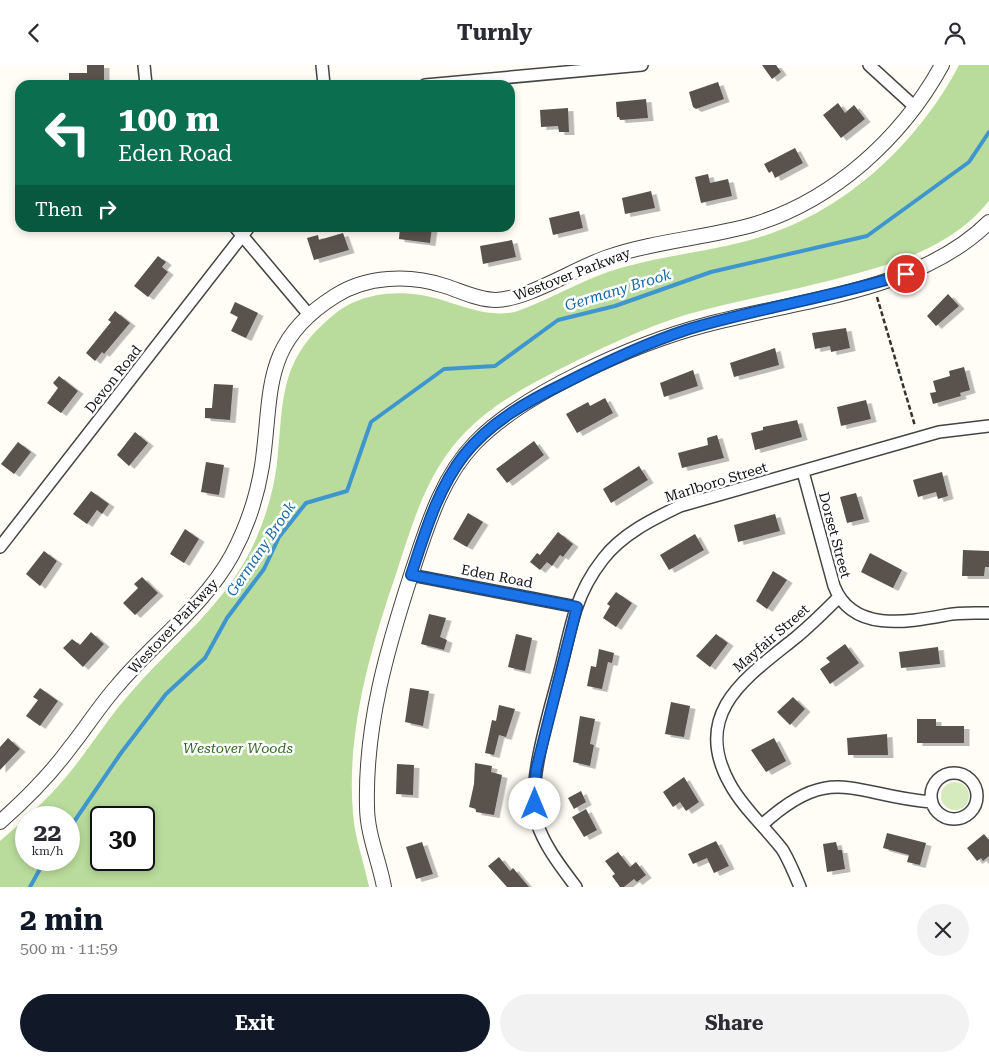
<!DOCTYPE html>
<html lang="en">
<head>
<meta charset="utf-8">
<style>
  :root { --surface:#fff; --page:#f2f2f3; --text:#2b2b33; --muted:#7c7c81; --accent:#111827 }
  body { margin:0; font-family:"Roboto Serif",serif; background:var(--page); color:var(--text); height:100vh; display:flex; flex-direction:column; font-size:19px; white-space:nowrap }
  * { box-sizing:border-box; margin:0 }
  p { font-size:16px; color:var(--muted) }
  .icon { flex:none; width:28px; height:28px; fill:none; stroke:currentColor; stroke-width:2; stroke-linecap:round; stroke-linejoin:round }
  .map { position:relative; height:822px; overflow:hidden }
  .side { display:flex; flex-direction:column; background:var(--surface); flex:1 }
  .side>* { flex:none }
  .banner { position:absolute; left:15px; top:15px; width:500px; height:152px; border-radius:15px; box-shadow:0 2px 8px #0003; background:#0b6e4f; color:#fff; overflow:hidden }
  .speed { position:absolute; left:15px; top:741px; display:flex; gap:10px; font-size:25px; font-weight:700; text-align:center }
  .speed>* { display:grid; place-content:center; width:65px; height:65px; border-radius:50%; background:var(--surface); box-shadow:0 2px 8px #0003; line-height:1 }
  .speed small { font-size:12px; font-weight:400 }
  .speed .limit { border:2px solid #111; border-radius:8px; background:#fff; color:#111 }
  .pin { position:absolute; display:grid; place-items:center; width:42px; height:42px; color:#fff; margin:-21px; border:2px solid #fff; border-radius:50%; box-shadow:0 1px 5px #0007 }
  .me { position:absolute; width:55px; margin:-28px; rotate:0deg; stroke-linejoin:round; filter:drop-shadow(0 0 4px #0008) }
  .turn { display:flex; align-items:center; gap:18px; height:105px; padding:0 20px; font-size:22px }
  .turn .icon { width:65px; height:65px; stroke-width:2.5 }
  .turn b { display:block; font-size:35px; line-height:42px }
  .then { display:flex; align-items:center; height:48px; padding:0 20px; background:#0003; gap:10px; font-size:19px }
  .round { display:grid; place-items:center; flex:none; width:52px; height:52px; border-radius:26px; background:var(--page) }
  .headline { display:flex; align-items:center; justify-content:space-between; height:85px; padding:0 20px }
  h1 { font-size:30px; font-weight:700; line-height:38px; color:var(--accent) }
  .primary-button { display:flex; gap:10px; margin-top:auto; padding:10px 20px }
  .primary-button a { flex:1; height:58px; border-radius:30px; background:var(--accent); color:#fff; font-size:20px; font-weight:700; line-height:58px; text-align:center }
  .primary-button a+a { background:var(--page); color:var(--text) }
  header { display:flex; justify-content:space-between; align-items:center; height:65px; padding:0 20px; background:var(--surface); font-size:22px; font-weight:700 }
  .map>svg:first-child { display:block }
</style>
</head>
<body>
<header><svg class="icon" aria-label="back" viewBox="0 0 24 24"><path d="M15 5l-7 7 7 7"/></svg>Turnly<svg class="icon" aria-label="person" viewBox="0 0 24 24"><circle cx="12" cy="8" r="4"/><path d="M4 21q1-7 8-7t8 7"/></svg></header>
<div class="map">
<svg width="989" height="822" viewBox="0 0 989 822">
  <defs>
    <filter id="shadow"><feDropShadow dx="5.5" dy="3" stdDeviation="0" flood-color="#0004"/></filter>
  </defs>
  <rect width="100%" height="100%" fill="#fffdf5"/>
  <!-- green -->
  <path fill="#d5ebbd" d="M941 731a14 14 0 1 1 28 0a14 14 0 1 1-28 0Z"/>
  <!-- forest -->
  <path fill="#b9dc9c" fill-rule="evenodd" d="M 959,0 L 989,0 L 989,136 C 950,184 893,199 836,214 C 786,227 735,236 685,250 C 641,264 599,284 558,305 C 515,327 473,351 445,392 C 421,427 409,469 396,509 C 370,585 346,668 353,749 C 355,774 364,797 369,822 L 0,822 L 0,776 C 23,756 47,735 66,712 C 88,686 105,657 127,632 C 173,577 226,542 256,474 C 266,451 274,424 277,398 C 283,347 278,306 316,266 C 327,255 339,244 352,238 C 380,225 414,226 442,235 C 468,243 488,252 515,247 C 552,234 586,212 624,202 C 668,190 713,186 757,173 C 843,148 918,79 959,0 ZM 26,752 L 69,752 L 69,795 L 26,795 ZM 101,752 L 144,752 L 144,795 L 101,795 Z"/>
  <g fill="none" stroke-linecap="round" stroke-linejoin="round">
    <!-- stream -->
    <path stroke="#3f96cf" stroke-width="4" d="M 69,764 L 121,688 L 166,629 L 205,593 L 227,553 L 264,504 L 279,472 L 306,438 L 347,426 L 371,357 L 444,304 L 495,301 L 558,255 L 615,241 L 711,207 L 867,171 L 969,97 L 989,67
      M 30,822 L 45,795"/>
  </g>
  <!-- building -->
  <path fill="#5a524d" filter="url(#shadow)" d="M 87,0 L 104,0 L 104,18 L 69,18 L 69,8 L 87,8 Z
    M 762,0 L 776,0 L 781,7 L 772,14 Z
    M 718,17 L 724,34 L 696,44 L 693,42 L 689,27 Z
    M 646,34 L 648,53 L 620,55 L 619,52 L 617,52 L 616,37 Z
    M 838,38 L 845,48 L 854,40 L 865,54 L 841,73 L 823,50 Z
    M 568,43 L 569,67 L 559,67 L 558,61 L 541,62 L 540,45 Z
    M 795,83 L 803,98 L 775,113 L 772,106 L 769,108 L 764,99 Z
    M 708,109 L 710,118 L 728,114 L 732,131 L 701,138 L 695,112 Z
    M 651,126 L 655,143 L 625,149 L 622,133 Z
    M 579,146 L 583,163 L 553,170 L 549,153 Z
    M 400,162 L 432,162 L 430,178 L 399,174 Z
    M 343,168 L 349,185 L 314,195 L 307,173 L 318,170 L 319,175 Z
    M 512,175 L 516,192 L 483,199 L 480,181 Z
    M 158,191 L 166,197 L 162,202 L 168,207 L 148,232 L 134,221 Z
    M 948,229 L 959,241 L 936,261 L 927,251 Z
    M 235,237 L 258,248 L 246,273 L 231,266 L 238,252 L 230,248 Z
    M 115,246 L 130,258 L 104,289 L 102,287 L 95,296 L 86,288 L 111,257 L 108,255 Z
    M 846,263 L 850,283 L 831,287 L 830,281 L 815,284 L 812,268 Z
    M 775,283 L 779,300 L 734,312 L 730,298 Z
    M 964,302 L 970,325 L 960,328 L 961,331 L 933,339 L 930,328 L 936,327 L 933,316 L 950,311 L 949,306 Z
    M 693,305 L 698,321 L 664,332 L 660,318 Z
    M 59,311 L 78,326 L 61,348 L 47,338 L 58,323 L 53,318 Z
    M 214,319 L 233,320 L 230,355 L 205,353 L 205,343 L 212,343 Z
    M 605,333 L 613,348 L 577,368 L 566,349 L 588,337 L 590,341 Z
    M 866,335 L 871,354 L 841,361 L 837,342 Z
    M 797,355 L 802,372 L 755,385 L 751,368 L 763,365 L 763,362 Z
    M 135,367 L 148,378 L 129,401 L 117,390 Z
    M 717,370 L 724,393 L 682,403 L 678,388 L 708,380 L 707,373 Z
    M 534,376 L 544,390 L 507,418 L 496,404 Z
    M 18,377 L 31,387 L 14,409 L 1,399 Z
    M 206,397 L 224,400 L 219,430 L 201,427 Z
    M 639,401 L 648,415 L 611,438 L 603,424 Z
    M 942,407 L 948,431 L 938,434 L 936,427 L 918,432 L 913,415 Z
    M 91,426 L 109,439 L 102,449 L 97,445 L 87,459 L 73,449 Z
    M 856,428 L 864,454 L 847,458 L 840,432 Z
    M 468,448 L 483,457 L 467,482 L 453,474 Z
    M 775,449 L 780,466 L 738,477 L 734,460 Z
    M 185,464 L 199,474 L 184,498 L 170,489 Z
    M 558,467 L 573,479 L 563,492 L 560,490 L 552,501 L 547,497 L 540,505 L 530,497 L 537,488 L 540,490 Z
    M 695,469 L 704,485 L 669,505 L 660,490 Z
    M 963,485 L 989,486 L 989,502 L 985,502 L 984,511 L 962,511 Z
    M 44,486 L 57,496 L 40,521 L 26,509 Z
    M 870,488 L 902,505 L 893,523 L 861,507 Z
    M 773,506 L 787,515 L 767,544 L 756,536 Z
    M 142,512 L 158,528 L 135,550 L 123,538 L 138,523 L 134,519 Z
    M 616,527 L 632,538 L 616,562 L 603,553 L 610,541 L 607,539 Z
    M 429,549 L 446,553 L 440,572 L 447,575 L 444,585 L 421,579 Z
    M 91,567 L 104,579 L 83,602 L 63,583 L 72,574 L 80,580 Z
    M 516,569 L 532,573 L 525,606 L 508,602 Z
    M 716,569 L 728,578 L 710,602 L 696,591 Z
    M 845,579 L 859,598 L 830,619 L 820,604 L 830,597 L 826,593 Z
    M 938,582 L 940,599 L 901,603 L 899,587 Z
    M 599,584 L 614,588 L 612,598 L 608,597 L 602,624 L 587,621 L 591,601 L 596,602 Z
    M 40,623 L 58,636 L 40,661 L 26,651 L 38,635 L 33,632 Z
    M 410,623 L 429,626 L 423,661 L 405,657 Z
    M 793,632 L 805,644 L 790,660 L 777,647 Z
    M 671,637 L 690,641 L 684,672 L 665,669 Z
    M 499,640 L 515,644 L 506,672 L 499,670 L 494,690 L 485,688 L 492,655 L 496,656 Z
    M 580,651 L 595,654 L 590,679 L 594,680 L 590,701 L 573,697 Z
    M 917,654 L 936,654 L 936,661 L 964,661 L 964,678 L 917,678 Z
    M 887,669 L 888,690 L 848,690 L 847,673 Z
    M 8,673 L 20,684 L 0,705 L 0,682 Z
    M 774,673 L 786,696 L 766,707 L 751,685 Z
    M 475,698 L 492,701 L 491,707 L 502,710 L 494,750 L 476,747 L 476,744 L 469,742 L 474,719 Z
    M 397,699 L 414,700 L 413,730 L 396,729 Z
    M 684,712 L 699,737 L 686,746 L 680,737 L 673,742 L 663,727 Z
    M 581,726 L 586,737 L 574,744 L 568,733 Z
    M 586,744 L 597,765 L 584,772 L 572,752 Z
    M 887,768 L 926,778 L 920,800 L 907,797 L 909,790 L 883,783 Z
    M 984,769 L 989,775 L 989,791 L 983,796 L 981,793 L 977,796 L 967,783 Z
    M 716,776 L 729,801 L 714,808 L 707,793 L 693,799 L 688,789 Z
    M 422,777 L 433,809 L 416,814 L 406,782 Z
    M 836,777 L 838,785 L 842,785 L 845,804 L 827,807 L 823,779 Z
    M 618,787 L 630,802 L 636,797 L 646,810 L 637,817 L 634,814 L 624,822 L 620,822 L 612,811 L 615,809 L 605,796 Z
    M 499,792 L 510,806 L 513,803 L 529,822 L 507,822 L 488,801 Z"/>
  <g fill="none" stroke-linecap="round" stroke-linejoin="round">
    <!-- minor casing -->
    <g stroke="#444" stroke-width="14">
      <path id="minor" d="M 144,0 L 146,20
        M 322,0 L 324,20
        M 869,0 L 915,42
        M 425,20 L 642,0
        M 235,162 L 310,251
        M 803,407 L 834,521 C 852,568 908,557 946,550 C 960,547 975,548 989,548
        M 0,482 L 249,162
        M 411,510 L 577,542
        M931 731a23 23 0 1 1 46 0a23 23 0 1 1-46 0Z
        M 762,760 C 831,696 854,731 931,737
        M 576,822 C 561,802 545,782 537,758 C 525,724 550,645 559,610 C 565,588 569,565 576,544 C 582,526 592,508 603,494 C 622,469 653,454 680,441 L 939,367 L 989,361
        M 800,822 C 795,810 789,795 782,784 C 765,762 743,743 730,719 C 691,649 745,613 794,574 C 810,561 824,547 838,533"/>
    </g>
    <!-- tertiary casing -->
    <g stroke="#444" stroke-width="16">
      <path id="tertiary" d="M 0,757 C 25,735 49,711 69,684 C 86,663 100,640 118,620 C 155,576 204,541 232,490 C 247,462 257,432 262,401 C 273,328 260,278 335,231 C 366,211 409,209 445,221 C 461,226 478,235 496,235 C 529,234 575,203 608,192 C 655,176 705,173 752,160 C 833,136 902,73 942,0
        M 384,822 C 379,795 367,769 367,741 C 365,660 387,584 412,507 C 427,462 441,413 475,378 C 524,327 637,278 705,260 C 797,235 919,227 989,157"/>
    </g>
    <!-- path -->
    <path stroke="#333" stroke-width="2.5" stroke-dasharray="5 2.5" stroke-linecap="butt" d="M 877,232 L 915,361"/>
    <!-- minor -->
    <use href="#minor" stroke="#fff" stroke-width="11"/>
    <!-- tertiary -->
    <use href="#tertiary" stroke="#fff" stroke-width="14"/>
  </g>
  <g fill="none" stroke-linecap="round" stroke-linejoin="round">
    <!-- route casing -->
    <g stroke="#114b97" stroke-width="12">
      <path id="route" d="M 535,739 L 536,705 L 577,542 L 411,510 C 425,468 437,425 464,390 C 490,357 528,336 565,318 C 604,298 644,279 686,265 C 758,243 833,232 906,209"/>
    </g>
    <!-- route -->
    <use href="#route" stroke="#1a73e8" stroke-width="9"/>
  </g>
  <g text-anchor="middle" stroke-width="5" stroke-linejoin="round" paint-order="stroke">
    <!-- street labels -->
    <g font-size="14" fill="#111" stroke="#fff">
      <text transform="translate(572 209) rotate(-21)" y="5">Westover Parkway</text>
      <text transform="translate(113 314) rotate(-52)" y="5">Devon Road</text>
      <text transform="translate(716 417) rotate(-17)" y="5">Marlboro Street</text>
      <text transform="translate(835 470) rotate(75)" y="5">Dorset Street</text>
      <text transform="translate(497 511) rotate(11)" y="5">Eden Road</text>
      <text transform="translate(173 561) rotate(-47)" y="5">Westover Parkway</text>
      <text transform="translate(771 573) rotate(-41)" y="5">Mayfair Street</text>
    </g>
    <!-- park labels -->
    <g font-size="14" font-style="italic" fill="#2f6b1f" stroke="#fff">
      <text x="238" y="688">Westover Woods</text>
    </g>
    <!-- water labels -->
    <g font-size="15" font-style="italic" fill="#1768a6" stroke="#fff">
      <text transform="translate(618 225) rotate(-17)" y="5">Germany Brook</text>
      <text transform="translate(261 484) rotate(-56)" y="5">Germany Brook</text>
    </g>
  </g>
</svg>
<div class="speed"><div>22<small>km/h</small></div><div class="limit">30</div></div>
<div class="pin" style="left:906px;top:209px;background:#d93025"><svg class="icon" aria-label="arrive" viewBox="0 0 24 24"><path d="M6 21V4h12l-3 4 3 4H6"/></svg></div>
<svg class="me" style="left:535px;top:739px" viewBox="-20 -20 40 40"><circle r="19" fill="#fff"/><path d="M0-13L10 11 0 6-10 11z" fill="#1a73e8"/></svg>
<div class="banner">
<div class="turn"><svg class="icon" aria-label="left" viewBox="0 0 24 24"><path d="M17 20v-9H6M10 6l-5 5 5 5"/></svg><div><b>100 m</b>Eden Road</div></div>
<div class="then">Then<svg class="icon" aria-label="right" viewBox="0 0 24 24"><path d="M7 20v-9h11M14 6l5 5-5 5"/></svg></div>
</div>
</div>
<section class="side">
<div class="headline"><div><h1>2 min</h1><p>500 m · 11:59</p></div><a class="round"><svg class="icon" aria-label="close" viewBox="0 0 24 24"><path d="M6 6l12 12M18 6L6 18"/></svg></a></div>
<div class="primary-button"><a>Exit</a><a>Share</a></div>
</section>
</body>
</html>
